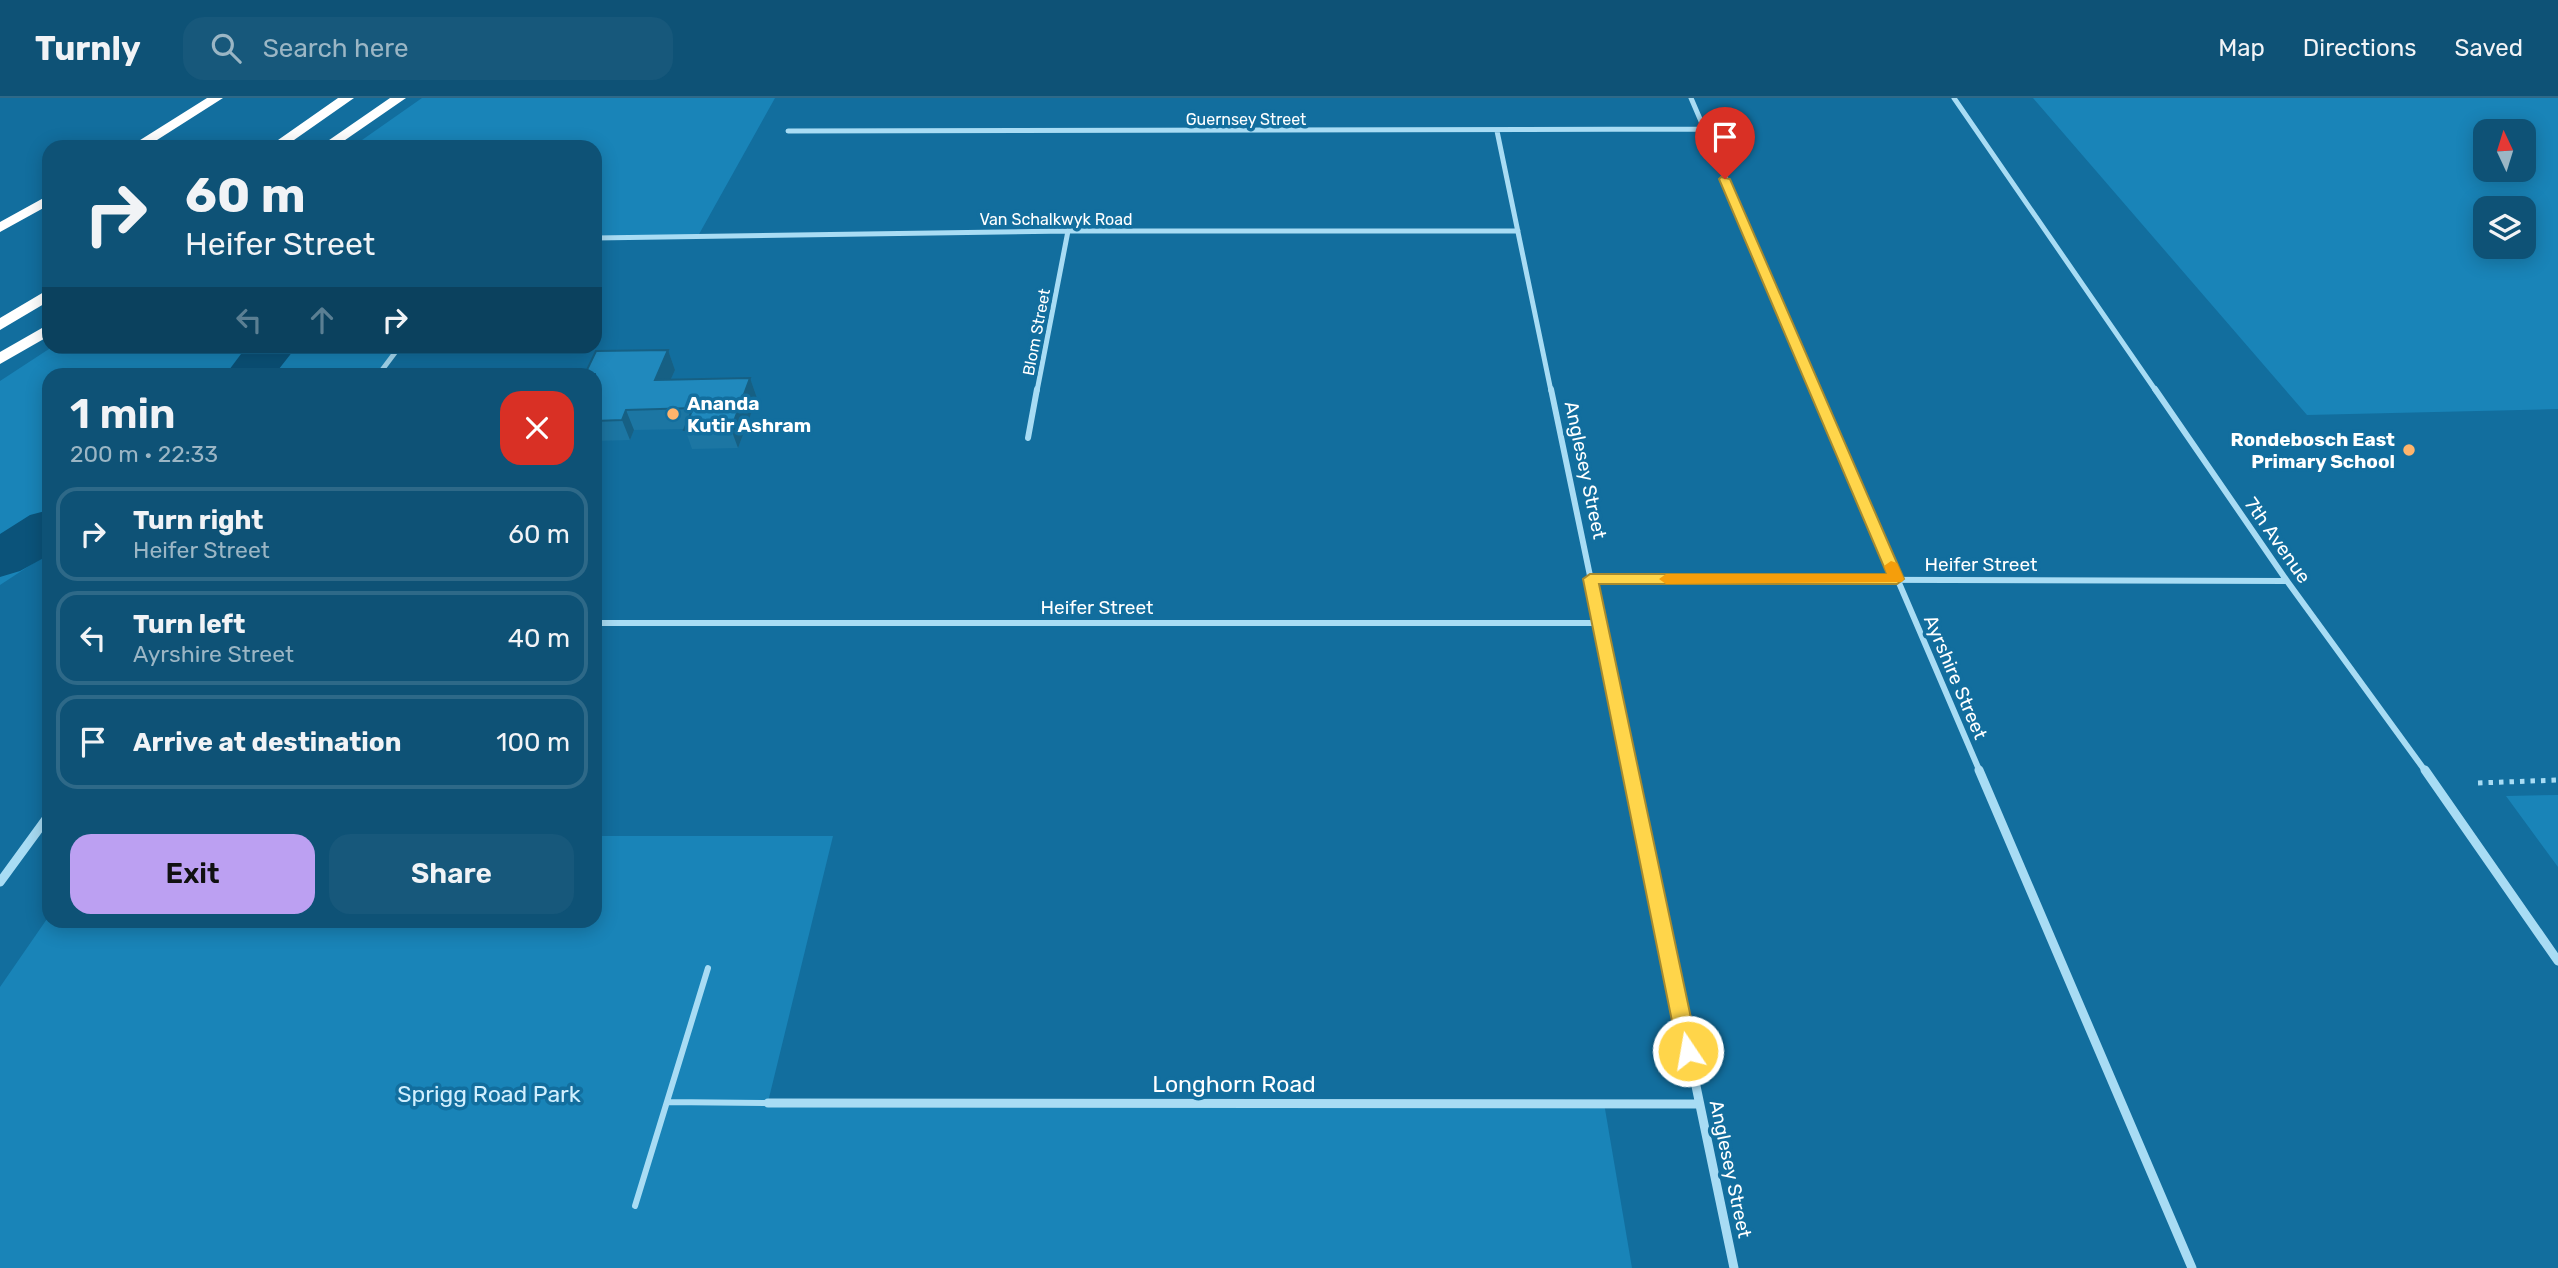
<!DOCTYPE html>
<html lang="en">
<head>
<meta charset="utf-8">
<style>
  :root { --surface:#0e5276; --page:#17587b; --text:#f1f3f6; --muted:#9bb6c5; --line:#2e6988; --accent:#bca0f2 }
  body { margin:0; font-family:Rubik,sans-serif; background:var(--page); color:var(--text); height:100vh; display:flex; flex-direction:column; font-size:26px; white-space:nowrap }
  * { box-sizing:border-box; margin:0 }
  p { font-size:23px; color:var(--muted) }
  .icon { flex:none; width:38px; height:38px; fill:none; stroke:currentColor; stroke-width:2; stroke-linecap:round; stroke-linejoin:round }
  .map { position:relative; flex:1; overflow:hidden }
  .side { position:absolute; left:42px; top:270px; width:560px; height:560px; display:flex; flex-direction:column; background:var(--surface); border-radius:21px; box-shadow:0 4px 18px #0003 }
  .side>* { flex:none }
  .top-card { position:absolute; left:42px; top:42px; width:560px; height:214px; border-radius:21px; box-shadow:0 4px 18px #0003; background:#0e5276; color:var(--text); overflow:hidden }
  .needle { width:46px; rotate:356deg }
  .buttons { position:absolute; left:2473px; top:21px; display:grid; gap:14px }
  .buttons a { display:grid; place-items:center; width:63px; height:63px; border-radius:14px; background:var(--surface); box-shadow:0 4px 18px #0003; font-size:35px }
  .pin { position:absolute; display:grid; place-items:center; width:60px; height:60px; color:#fff; margin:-72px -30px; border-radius:50% 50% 50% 0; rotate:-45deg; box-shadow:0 0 7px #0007 }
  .pin .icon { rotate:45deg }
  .me { position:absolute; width:77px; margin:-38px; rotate:348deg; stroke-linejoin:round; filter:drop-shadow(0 0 5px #0008) }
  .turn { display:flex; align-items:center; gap:24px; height:147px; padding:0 28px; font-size:32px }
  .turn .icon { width:91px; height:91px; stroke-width:2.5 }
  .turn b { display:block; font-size:49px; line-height:60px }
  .lanes { display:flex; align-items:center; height:66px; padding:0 28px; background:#0003; justify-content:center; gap:35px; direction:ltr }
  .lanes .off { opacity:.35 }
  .round { display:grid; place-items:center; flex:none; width:74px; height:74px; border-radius:21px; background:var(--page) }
  .overview { display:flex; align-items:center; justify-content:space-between; height:119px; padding:0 28px }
  h1 { font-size:42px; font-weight:600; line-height:52px }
  .action { display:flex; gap:14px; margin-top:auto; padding:14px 28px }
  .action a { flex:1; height:80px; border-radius:21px; background:var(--accent); color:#111; font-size:28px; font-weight:600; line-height:80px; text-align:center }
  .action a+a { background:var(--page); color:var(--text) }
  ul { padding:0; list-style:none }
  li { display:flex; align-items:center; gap:21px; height:94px; margin:0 14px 10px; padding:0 14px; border:4px solid var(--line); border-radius:21px }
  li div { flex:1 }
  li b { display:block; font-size:26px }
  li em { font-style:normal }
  header { display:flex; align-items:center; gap:42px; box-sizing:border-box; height:98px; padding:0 35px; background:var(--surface); border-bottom:2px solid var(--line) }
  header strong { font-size:33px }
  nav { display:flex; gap:38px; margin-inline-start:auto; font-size:24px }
  .search { width:490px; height:63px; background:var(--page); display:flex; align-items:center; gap:18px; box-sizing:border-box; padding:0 24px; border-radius:21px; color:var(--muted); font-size:26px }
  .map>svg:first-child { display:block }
</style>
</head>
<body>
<header>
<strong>Turnly</strong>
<div class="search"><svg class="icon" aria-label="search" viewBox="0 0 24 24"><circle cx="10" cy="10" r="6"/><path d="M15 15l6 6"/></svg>Search here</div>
<nav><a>Map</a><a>Directions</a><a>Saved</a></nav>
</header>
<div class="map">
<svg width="2558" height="1170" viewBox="0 0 2558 1170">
  <rect width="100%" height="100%" fill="#126e9e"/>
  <!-- green -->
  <path fill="#1984b8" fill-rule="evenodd" d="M 422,0 L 775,0 L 698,138 L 595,140 L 595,49 L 352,49 Z
    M 2033,0 L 2558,0 L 2558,311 L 2307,317 ZM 2524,33 L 2524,72 L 2485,72 L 2485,33 ZM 2524,110 L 2524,149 L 2485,149 L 2485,110 Z
    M 52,249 L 400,249 L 379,276 L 49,276 L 49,455 L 0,487 L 0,283 Z
    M 2558,697 L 2558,769 L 2506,698 Z
    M 595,738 L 833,738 L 768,1004 L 1604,1005 L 1632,1170 L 0,1170 L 0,889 L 49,818 L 49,822 L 595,822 Z"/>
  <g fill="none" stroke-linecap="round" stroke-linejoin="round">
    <!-- canal -->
    <path fill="#0b537a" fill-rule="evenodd" d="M 247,248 L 297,248 L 275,276 L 226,276 Z
      M 49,412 L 49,457 L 20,473 L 0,479 L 0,436 L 30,417 Z"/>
    <!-- path -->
    <path stroke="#a8dcf4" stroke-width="5" stroke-dasharray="4.5 6" stroke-linecap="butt" d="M 2478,685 L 2558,682"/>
    <!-- lane -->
    <path stroke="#a8dcf4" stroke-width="6" d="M 667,1004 L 768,1005
      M 635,1108 L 708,870"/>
    <!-- street-far2 -->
    <path stroke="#a8dcf4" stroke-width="5" d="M 1691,0 L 1817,293
      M 1954,0 L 2156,293
      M 788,33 L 1703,31
      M 1497,33 L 1551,293
      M 595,140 L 1068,133 L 1518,133
      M 379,276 L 400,248
      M 1037,293 L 1068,133"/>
    <!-- street-far1 -->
    <path stroke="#a8dcf4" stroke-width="6" d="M 1551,291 L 1631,674
      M 1816,291 L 1980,674
      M 2155,291 L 2287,483 L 2426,674
      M 1028,340 L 1037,291
      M 1590,481 L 2287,483
      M 595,525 L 1599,525"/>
    <!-- street -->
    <path stroke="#a8dcf4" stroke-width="9" d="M 1630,672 L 1734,1170
      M 1979,672 L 2192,1170
      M 2425,672 L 2558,863
      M 0,784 L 49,717
      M 768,1005 L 1699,1006"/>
    <!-- highway -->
    <path fill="#fff" fill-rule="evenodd" d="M 207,0 L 223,0 L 146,49 L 129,49 Z
      M 338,0 L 354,0 L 284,49 L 268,49 Z
      M 390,0 L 406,0 L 335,49 L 319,49 Z
      M 49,97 L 49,107 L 0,134 L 0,124 Z
      M 49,191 L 49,203 L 0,232 L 0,220 Z
      M 49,226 L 49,238 L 0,266 L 0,254 Z"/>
  </g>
  <!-- wall -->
  <path fill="#1c76a3" d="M 668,252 L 675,272 L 671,281 L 750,280 L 757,300 L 738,350 L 692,351 L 685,331 L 634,332 L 630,342 L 595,343 L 595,276 Z"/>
  <!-- shaded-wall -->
  <path fill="#166084" d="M 668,252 L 675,272 L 662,301 L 655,282 Z
    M 750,280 L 757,300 L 738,350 L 731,331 Z
    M 626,312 L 634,332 L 630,342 L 622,322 Z"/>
  <!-- building -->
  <path fill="#2089bd" stroke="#166084" stroke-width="2" d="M 668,252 L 655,282 L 750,280 L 731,331 L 684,332 L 693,310 L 626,312 L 622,322 L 595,323 L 595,276 L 585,276 L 596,253 Z"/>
  <!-- route -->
  <path fill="#ffd54a" stroke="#a68a30" stroke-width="2" d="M 1721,79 L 1730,81 L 1904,481 L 1897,486 L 1599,486 L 1698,953 L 1695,959 L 1688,961 L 1681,959 L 1678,953 L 1583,481 L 1590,476 L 1887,476 L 1719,81 Z"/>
  <!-- slow -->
  <path fill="#f59e0b" d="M 1891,463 L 1897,465 L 1904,481 L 1902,484 L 1666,486 L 1659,481 L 1666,476 L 1887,476 L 1884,468 Z"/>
  <!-- markers -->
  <g fill="#ffb46c" stroke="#126e9e" stroke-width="2.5">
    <circle cx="673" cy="316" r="7"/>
    <circle cx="2409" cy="352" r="7"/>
  </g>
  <g text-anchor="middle" stroke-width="7" stroke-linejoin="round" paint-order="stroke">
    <!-- far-street labels -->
    <g font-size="16" fill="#fff" stroke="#126e9e">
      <text x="1246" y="27">Guernsey Street</text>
      <text x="1056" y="127">Van Schalkwyk Road</text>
      <text transform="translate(1036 234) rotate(-79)" y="6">Blom Street</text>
    </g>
    <!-- poi labels -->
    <g font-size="19" font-weight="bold" fill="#fff" stroke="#126e9e" text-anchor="start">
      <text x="687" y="312">Ananda<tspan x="687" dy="22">Kutir Ashram</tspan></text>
      <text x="2395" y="348" text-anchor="end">Rondebosch East<tspan x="2395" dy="22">Primary School</tspan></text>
    </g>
    <!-- street labels -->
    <g font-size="19" fill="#fff" stroke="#126e9e">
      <text transform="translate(1586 372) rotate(78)" y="7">Anglesey Street</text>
      <text transform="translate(2278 442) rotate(55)" y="7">7th Avenue</text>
      <text x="1981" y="473">Heifer Street</text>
      <text x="1097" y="516">Heifer Street</text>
      <text transform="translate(1956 579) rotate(67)" y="7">Ayrshire Street</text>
      <text transform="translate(1731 1071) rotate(78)" y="7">Anglesey Street</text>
    </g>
    <!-- near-street labels -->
    <g font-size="23" fill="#fff" stroke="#126e9e">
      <text x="1234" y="994">Longhorn Road</text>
    </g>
    <!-- near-park labels -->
    <g font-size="23" fill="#d1effe" stroke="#126e9e">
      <text x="489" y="1004">Sprigg Road Park</text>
    </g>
  </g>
</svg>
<div class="buttons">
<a><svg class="needle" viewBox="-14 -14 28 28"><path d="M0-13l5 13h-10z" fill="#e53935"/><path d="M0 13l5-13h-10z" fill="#9bb6c5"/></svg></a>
<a><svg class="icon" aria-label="layers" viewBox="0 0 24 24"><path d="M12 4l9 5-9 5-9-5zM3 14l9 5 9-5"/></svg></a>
</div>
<div class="pin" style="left:1725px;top:81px;background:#d93025"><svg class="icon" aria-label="arrive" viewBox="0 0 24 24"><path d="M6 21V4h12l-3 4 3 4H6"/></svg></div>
<svg class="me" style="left:1688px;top:953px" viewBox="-20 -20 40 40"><circle r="17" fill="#ffd54a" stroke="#fff" stroke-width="3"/><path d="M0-11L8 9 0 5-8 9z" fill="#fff"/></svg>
<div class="top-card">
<div class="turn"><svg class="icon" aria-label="right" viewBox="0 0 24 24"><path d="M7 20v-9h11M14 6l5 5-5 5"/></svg><div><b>60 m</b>Heifer Street</div></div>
<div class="lanes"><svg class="icon off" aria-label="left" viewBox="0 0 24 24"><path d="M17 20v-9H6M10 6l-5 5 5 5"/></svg><svg class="icon off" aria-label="ahead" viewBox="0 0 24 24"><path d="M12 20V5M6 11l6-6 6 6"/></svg><svg class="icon" aria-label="right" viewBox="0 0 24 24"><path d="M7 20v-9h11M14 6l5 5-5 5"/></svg></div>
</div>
<section class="side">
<div class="overview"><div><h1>1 min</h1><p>200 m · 22:33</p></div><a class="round" style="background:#d93025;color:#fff"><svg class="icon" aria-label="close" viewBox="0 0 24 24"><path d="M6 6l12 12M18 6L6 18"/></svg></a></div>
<ul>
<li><svg class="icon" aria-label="right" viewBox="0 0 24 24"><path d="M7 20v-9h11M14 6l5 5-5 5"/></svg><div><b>Turn right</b><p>Heifer Street</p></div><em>60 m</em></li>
<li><svg class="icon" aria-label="left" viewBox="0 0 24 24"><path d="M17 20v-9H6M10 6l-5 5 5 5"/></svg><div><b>Turn left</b><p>Ayrshire Street</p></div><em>40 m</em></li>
<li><svg class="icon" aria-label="arrive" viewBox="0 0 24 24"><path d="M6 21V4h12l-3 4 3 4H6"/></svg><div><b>Arrive at destination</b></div><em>100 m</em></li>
</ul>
<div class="action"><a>Exit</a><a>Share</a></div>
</section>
</div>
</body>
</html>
